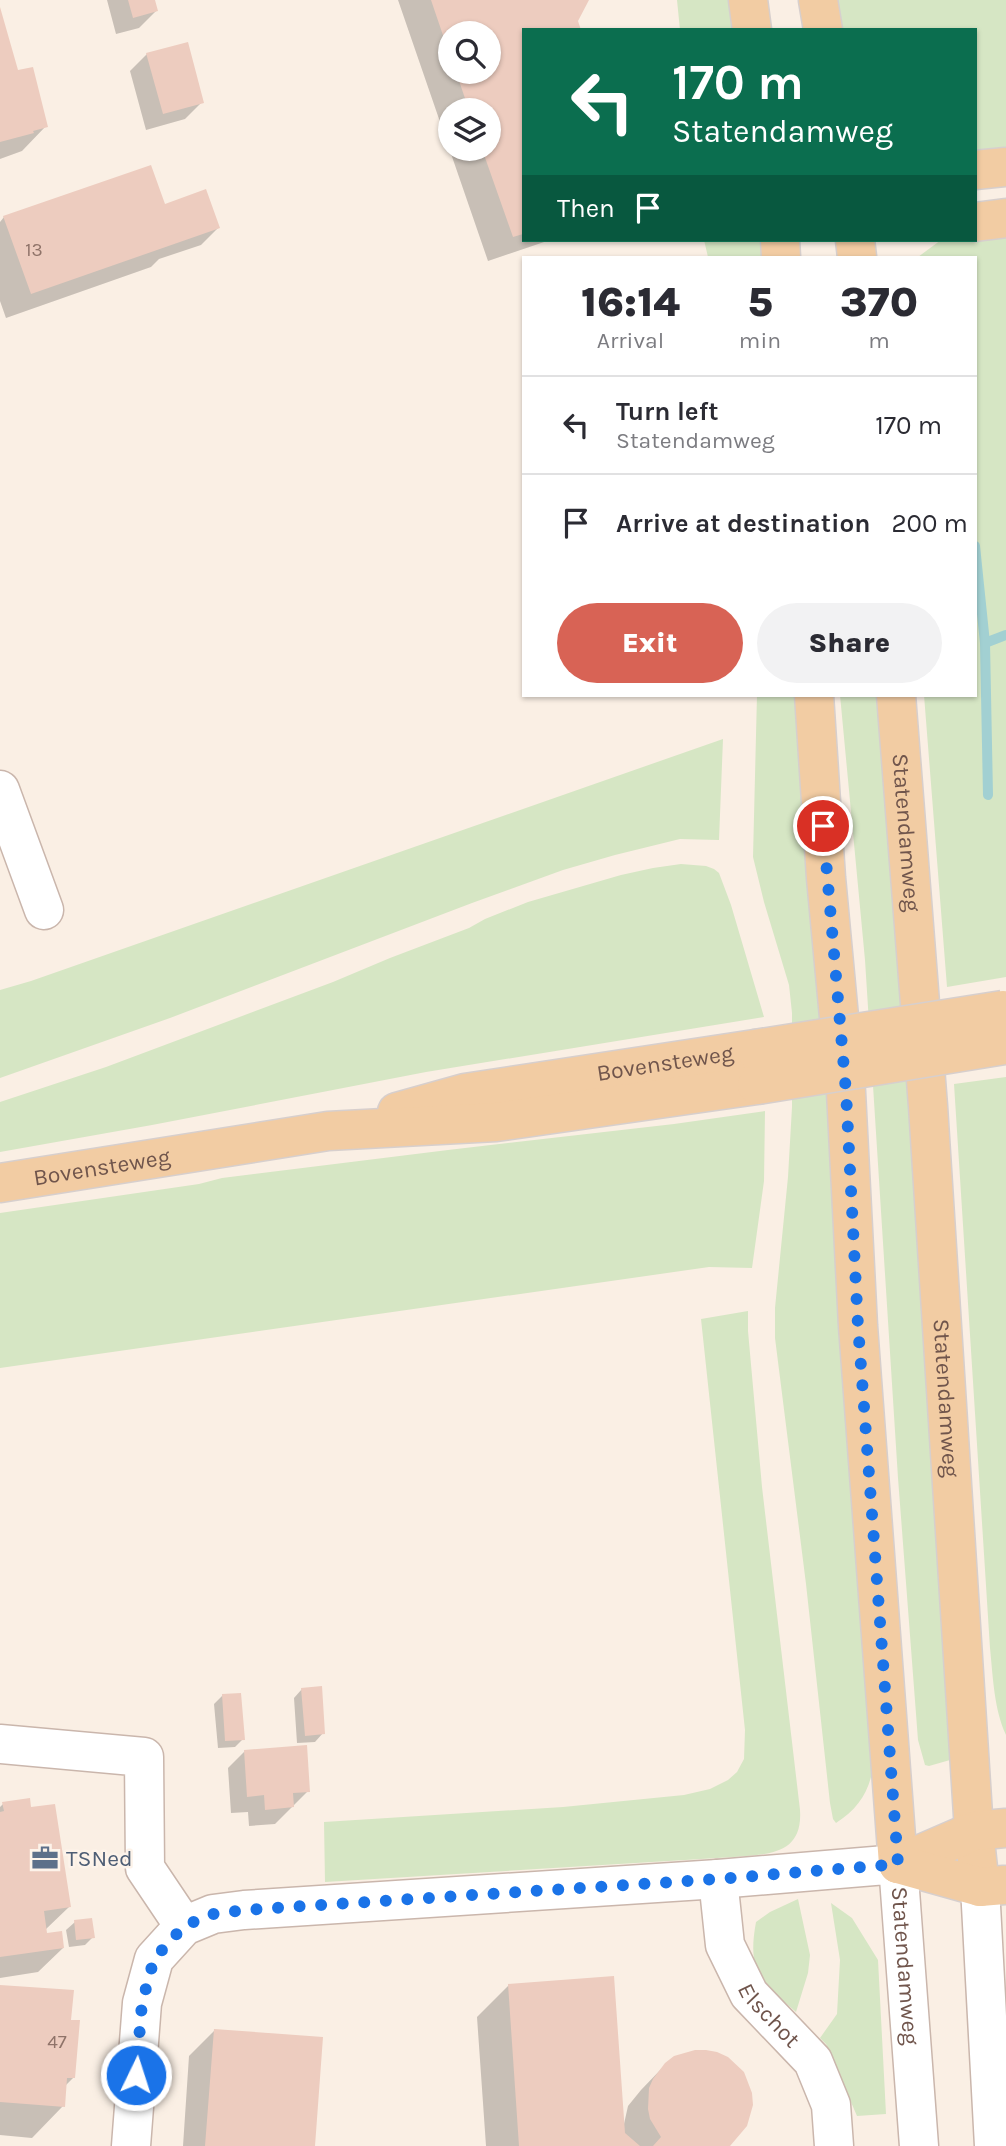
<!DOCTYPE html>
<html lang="en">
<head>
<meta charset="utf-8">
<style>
  :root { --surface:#fff; --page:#f2f2f3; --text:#2b2b33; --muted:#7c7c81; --line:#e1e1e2; --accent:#d86355 }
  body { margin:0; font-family:Karla,sans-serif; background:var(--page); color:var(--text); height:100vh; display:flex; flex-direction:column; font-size:26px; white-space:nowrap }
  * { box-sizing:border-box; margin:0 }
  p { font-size:23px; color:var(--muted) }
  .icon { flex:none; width:38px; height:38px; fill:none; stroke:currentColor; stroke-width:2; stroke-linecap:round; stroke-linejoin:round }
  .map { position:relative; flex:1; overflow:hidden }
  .sheet { position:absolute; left:522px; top:256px; width:455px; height:441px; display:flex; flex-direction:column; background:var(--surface); border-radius:0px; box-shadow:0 2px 5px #0004 }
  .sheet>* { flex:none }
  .banner { position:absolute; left:522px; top:28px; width:455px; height:214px; border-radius:0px; box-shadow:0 2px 5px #0004; background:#0b6e4f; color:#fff; overflow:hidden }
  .buttons { position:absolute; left:438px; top:21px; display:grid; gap:14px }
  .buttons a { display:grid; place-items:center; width:63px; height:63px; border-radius:50%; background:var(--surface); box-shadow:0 2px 5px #0004; font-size:35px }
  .pin { position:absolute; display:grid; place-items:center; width:60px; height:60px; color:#fff; margin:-30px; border:4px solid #fff; border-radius:50%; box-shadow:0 2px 7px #0007 }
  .me { position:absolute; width:77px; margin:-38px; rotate:4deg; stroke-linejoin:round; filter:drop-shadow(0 0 5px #0008) }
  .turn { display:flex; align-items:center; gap:24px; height:147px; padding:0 35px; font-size:32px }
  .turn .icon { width:91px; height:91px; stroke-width:2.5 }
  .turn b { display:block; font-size:49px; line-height:60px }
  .then { display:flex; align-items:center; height:66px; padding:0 35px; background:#0003; gap:14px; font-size:26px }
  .eta { display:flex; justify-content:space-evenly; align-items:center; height:119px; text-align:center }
  .eta b { font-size:42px; font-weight:800; line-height:49px }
  .primary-button { display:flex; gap:14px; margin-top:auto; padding:14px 35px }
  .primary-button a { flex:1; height:80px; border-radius:42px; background:var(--accent); color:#fff; font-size:28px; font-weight:800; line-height:80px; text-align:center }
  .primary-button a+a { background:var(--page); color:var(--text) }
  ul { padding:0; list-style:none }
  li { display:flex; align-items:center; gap:21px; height:98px; padding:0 35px; border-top:2px solid var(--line) }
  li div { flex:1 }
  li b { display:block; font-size:26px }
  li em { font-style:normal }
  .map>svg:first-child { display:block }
</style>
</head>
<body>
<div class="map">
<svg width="1006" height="2146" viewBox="0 0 1006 2146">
  <rect width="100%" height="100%" fill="#faefe4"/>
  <!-- green -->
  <path fill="#d6e6c4" d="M 677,0 L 734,0 L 737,30 L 680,30 Z
    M 835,0 L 1006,0 L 1006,150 L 975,154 L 975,30 L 840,30 Z
    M 1006,224 L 1006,977 L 947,987 L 924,695 L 975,695 L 975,257 L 918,257 L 941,240 L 975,240 Z
    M 704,240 L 762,240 L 761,257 L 708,257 Z
    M 757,695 L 804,695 L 873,1769 C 868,1793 858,1809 836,1823 L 833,1819 L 830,1803 L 806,1584 L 775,1338 L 775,1308 L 788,1177 L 792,1107 L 792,1013 L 789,985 L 764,902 L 753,857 Z
    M 840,695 L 884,695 L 952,1754 L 950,1760 L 929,1766 L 925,1765 L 918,1740 L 898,1478 L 865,960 Z
    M 723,739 L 719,840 L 680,839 L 615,855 L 563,870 L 472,903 L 170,1018 L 0,1078 L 0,990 L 31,981 Z
    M 681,864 L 706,866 L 714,869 L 719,873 L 731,905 L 764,1017 L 426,1072 L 152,1125 L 0,1152 L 0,1102 L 106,1067 L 333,982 L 390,958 L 469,928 L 485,919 L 528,902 L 621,875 L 653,868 Z
    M 1006,1077 L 1006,1735 C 994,1709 993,1677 990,1648 L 954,1084 Z
    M 765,1111 L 764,1181 L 752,1268 L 709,1267 L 0,1368 L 0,1213 L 199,1184 L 222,1178 L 448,1150 L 674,1124 Z
    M 748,1311 L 748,1331 L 762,1487 L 800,1810 C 803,1855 768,1854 734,1857 L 325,1882 L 324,1822 L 563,1807 L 684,1795 L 710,1789 L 728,1780 L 737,1772 L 744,1759 L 745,1730 L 701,1319 Z
    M 798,1899 L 810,1955 L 808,1973 L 796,2012 C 760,1981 747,1972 756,1922 L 770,1912 Z
    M 831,1903 L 852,1918 L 878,1960 L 886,2114 L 857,2116 L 826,2044 L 820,2038 L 837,2014 L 840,1960 Z"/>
  <!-- shadow -->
  <path fill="#0003" fill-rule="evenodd" d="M 107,0 L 153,0 L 156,11 L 139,28 L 116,34 Z
    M 398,0 L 587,0 L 523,30 L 523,240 L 550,240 L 488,261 ZM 450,33 L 488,33 L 488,72 L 450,72 ZM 450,110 L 488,110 L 488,149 L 450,149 Z
    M 0,10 L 16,72 L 46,126 L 22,151 L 0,159 Z
    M 147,54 L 202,102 L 185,119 L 146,130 L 130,71 Z
    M 164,207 L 218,228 L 201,245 L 159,259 L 151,267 L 6,318 L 0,301 L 0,222 L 4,217 Z
    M 302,1689 L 323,1733 L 315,1742 L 297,1743 L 294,1698 Z
    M 223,1695 L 243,1739 L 235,1747 L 218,1748 L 214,1704 Z
    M 245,1751 L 308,1791 L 275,1824 L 249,1826 L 248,1812 L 231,1813 L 228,1768 Z
    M 3,1804 L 69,1907 L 45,1930 L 46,1935 L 63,1948 L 38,1972 L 0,1978 L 0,1807 Z
    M 75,1922 L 93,1937 L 85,1945 L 69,1947 L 66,1930 Z
    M 509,1985 L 624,2124 L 628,2106 L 641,2090 L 666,2064 L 729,2146 L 486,2146 L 477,2017 Z
    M 0,1987 L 69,2021 L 74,2077 L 65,2086 L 63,2106 L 32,2138 L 0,2135 Z
    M 214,2031 L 313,2146 L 183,2146 L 189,2056 Z"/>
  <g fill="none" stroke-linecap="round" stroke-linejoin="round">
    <!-- stream -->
    <path stroke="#a2d0d2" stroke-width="10" d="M 975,546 L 985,643 L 988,795
      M 985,643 L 1006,635"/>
  </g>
  <!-- building -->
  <path fill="#edccbf" d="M 128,0 L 155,0 L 158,11 L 133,18 Z
    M 431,0 L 589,0 L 578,21 L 581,30 L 523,30 L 523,234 L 513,237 L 482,149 L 488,149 L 488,110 L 469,110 L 456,72 L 488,72 L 488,33 L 450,33 L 449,53 Z
    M 0,7 L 18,70 L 33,67 L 48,127 L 33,131 L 34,133 L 0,142 Z
    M 188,42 L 204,103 L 163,114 L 146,53 Z
    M 151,165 L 165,204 L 206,189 L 220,228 L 31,294 L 3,216 Z
    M 322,1686 L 325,1734 L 305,1736 L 301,1688 Z
    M 241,1693 L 245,1740 L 225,1741 L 222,1694 Z
    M 307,1745 L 310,1792 L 293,1793 L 294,1807 L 265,1810 L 264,1795 L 247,1797 L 244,1750 Z
    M 30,1798 L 31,1807 L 55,1804 L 71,1907 L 44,1911 L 47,1933 L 62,1931 L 64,1948 L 0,1957 L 0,1812 L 4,1811 L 2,1802 Z
    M 92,1918 L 95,1938 L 76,1940 L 74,1920 Z
    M 614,1976 L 625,2133 L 640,2146 L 519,2146 L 508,1984 Z
    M 0,1985 L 74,1990 L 71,2020 L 80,2020 L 75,2078 L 67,2078 L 65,2107 L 0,2102 Z
    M 214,2029 L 323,2037 L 315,2146 L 205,2146 Z
    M 695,2050 L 706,2050 L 717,2052 L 728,2057 L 744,2072 L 752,2093 L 753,2105 L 747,2126 L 730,2146 L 653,2146 L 661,2137 L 650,2119 L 648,2109 L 649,2088 L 653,2079 L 665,2063 L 674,2056 Z"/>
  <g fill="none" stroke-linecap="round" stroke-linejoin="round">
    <!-- minor casing -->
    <g stroke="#cab6ac" stroke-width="41">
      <g id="minor">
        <path d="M 0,790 L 44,910"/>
        <path d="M 0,1744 L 144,1757 L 145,1868 L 184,1926"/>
        <path id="s1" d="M 718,1879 L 725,1945 L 749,1994 L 813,2061 L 831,2105 L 834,2146"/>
        <path d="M 980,1887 L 994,2146"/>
        <path id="s2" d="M 131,2146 L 142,2003 L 154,1959 L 184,1926 L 213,1914 L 244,1910 L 718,1879 L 898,1864 L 919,2146"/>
      </g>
    </g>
    <!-- major casing -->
    <g stroke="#d7cfcd" stroke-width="41">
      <g id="major">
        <path d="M 748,0 L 752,30"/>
        <path d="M 818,0 L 823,30"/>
        <path d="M 975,170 L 1006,167"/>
        <path d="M 975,222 L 1006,218"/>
        <path d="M 780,240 L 781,257"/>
        <path d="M 855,240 L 857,257"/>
        <path d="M 814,695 L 826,878 L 846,1092 L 858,1326 L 898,1864"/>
        <path id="s3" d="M 896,695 L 928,1106 L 974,1831 L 980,1887"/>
        <path id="s4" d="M 397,1112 L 465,1093 L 755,1049"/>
        <path id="s5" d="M 0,1183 L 328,1131 L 496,1122 L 757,1085"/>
        <path d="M 898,1864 L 974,1831 L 1006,1828"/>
        <path d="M 898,1864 L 980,1887 L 1004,1885"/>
      </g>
    </g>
    <!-- minor -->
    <use href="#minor" stroke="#fff" stroke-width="38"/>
    <!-- major -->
    <use href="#major" stroke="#f2cca3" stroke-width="38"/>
    <!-- major-bridge casing -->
    <g stroke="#d7cfcd" stroke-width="41" stroke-linecap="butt">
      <path id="major-bridge" d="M 755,1049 L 1003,1010
        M 757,1085 L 1005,1045"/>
    </g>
    <!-- major-bridge -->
    <use href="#major-bridge" stroke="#f2cca3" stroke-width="38"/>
  </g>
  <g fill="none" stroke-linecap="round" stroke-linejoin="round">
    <!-- route -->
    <path stroke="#1a73e8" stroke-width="12" stroke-dasharray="0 21.6" d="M 136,2075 L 142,2003 L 154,1959 L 184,1926 L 213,1914 L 244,1910 L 718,1879 L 898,1864 L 858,1326 L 846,1092 L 823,826"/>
  </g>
  <!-- icons -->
  <defs>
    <g id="office-bare" transform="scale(2.1)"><path d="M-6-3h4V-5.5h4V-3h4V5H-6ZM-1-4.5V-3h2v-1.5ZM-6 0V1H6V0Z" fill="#5c6f8a" stroke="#fdf3ea" stroke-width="2.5" paint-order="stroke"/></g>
  </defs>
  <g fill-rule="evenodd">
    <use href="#office-bare" x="45" y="1858"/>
  </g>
  <g text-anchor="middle" stroke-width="5" stroke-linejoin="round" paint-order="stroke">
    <!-- number labels -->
    <g font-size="19" fill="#8f7369">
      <text x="34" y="256">13</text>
      <text x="57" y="2048">47</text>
    </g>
    <!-- street labels -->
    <g font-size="23" fill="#70554c" stroke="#fdf3ea">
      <text dy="8" stroke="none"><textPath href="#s3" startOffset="138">Statendamweg</textPath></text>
      <text dy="8" stroke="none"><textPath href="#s4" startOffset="273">Bovensteweg</textPath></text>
      <text dy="8" stroke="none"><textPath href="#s5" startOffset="103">Bovensteweg</textPath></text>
      <text dy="8" stroke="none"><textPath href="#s3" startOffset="705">Statendamweg</textPath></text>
      <text dy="8" stroke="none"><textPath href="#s2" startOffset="1054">Statendamweg</textPath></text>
      <text dy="8" stroke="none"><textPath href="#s1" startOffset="150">Elschot</textPath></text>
    </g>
    <!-- service labels -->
    <g font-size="23" fill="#4e5e75" stroke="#fdf3ea" text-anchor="start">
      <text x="66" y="1866">TSNed</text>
    </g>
  </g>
</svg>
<div class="buttons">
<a><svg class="icon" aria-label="search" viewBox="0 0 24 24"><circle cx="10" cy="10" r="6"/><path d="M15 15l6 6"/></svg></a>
<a><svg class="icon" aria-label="layers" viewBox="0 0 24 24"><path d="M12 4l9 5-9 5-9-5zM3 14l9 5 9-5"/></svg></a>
</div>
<div class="pin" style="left:823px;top:826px;background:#d93025"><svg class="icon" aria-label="arrive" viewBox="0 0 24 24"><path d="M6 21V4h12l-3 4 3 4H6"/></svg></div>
<svg class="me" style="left:136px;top:2075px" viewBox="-20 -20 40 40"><circle r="17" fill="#1a73e8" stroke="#fff" stroke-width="3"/><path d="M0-11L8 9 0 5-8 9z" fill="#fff"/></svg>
<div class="banner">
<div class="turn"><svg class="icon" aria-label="left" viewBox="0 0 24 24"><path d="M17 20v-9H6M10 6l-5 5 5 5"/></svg><div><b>170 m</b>Statendamweg</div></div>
<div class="then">Then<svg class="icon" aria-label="arrive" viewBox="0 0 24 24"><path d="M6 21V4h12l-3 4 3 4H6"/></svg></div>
</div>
<section class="sheet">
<div class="eta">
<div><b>16:14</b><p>Arrival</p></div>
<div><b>5</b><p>min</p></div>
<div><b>370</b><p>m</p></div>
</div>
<ul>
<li><svg class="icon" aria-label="left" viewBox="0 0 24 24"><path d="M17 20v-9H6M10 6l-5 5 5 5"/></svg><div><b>Turn left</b><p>Statendamweg</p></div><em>170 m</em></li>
<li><svg class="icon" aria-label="arrive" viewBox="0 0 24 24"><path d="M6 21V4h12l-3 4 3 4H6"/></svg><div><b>Arrive at destination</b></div><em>200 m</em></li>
</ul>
<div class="primary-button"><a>Exit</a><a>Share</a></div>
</section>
</div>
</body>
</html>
